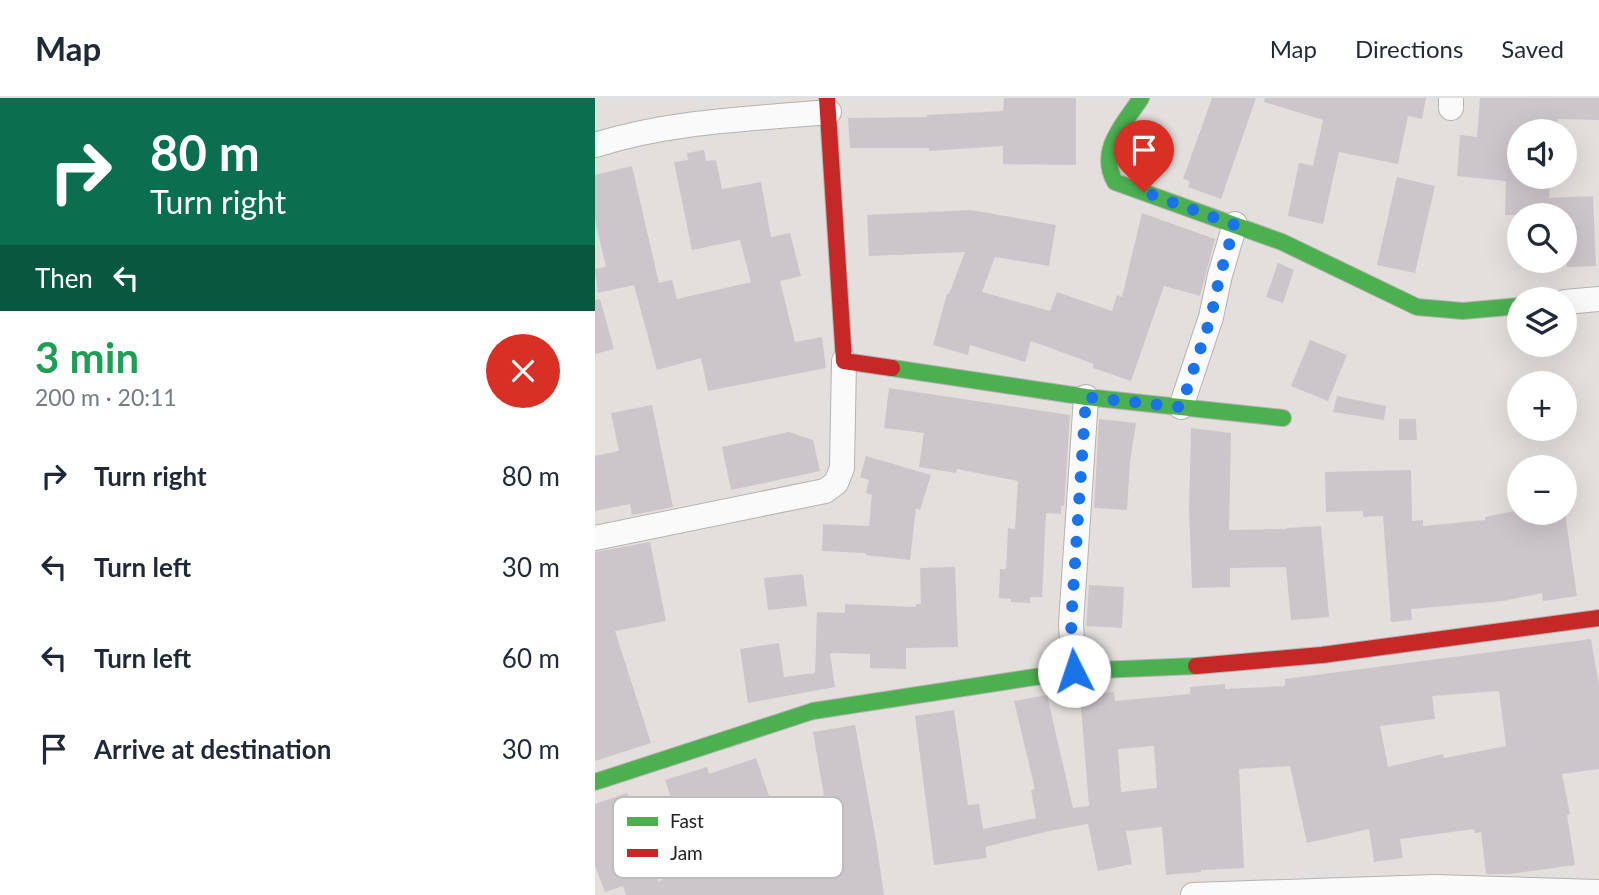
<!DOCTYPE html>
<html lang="en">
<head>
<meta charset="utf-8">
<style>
  :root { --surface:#fff; --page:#f2f2f3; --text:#1f2937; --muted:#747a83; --line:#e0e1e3 }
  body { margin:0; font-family:Lato,sans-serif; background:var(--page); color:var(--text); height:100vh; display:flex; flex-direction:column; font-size:26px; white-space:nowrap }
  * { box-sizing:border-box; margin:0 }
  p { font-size:23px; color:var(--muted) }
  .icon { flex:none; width:38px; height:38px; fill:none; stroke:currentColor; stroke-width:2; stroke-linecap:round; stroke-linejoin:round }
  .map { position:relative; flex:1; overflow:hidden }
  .panel { display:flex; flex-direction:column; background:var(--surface); width:595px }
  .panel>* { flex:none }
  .guide { background:#0b6e4f; color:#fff; overflow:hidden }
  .controls { position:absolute; left:912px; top:21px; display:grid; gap:14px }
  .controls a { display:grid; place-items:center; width:70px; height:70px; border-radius:50%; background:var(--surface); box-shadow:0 7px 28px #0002; font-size:35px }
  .pin { position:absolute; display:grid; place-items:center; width:60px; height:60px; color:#fff; margin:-72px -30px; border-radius:50% 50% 50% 0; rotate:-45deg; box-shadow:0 0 7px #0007 }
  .pin .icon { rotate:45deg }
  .me { position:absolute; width:77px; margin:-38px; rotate:356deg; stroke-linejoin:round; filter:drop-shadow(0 0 5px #0008) }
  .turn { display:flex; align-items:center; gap:24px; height:147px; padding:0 35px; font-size:32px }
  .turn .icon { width:91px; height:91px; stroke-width:2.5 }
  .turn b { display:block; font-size:49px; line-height:60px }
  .then { display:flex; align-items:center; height:66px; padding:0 35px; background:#0003; gap:14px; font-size:26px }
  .round { display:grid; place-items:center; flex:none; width:74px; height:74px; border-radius:37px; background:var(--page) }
  .summary { display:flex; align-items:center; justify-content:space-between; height:119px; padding:0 35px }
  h1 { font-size:42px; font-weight:700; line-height:52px; color:#1e9e55 }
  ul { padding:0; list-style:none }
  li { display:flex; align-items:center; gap:21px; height:91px; padding:0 35px }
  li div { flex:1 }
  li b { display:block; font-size:26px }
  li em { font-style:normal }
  header { display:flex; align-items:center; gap:42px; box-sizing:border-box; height:98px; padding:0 35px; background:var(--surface); border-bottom:2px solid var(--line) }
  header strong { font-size:33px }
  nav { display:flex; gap:38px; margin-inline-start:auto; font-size:24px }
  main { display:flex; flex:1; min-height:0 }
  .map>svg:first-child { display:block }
</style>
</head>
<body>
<header>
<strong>Map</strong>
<nav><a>Map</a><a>Directions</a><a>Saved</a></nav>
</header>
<main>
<section class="panel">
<div class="guide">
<div class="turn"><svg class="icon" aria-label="right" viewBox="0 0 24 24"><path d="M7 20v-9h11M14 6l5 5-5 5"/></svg><div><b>80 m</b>Turn right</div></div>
<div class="then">Then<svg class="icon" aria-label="left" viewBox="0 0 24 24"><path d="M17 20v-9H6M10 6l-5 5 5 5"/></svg></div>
</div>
<div class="summary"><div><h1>3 min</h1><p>200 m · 20:11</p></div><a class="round" style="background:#d93025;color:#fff"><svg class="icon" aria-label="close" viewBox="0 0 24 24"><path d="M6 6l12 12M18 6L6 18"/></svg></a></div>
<ul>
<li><svg class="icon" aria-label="right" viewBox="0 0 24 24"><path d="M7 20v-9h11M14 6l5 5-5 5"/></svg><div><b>Turn right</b></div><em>80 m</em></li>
<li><svg class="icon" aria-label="left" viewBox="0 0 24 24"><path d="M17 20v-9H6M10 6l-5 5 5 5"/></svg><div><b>Turn left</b></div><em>30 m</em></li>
<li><svg class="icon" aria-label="left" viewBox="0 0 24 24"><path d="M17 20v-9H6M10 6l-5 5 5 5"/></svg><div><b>Turn left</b></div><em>60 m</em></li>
<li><svg class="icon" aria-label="arrive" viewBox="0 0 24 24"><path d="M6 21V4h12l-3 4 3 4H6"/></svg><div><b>Arrive at destination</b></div><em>30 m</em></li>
</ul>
</section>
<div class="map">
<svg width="1004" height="797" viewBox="0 0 1004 797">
  <rect width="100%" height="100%" fill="#e3dfdd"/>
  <!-- building -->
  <path fill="#ccc6cb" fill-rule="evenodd" d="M 409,0 L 481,0 L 481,67 L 408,66 L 408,48 L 334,53 L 334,50 L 255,50 L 253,20 L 332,19 L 332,17 L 408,13 Z
    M 617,0 L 661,0 L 626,101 L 593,89 L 595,83 L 588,81 Z
    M 670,0 L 831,0 L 827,21 L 813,18 L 803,66 L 744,54 L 728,126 L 693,118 L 704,65 L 718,68 L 728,22 L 669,4 Z
    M 885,0 L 1004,0 L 1004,22 L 963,21 L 961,33 L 924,30 L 924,79 L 956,79 L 954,100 L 998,98 L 1001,168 L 972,169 L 970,117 L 910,117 L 911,83 L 862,78 L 865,37 L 882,39 Z
    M 109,52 L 111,63 L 121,62 L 127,91 L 166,84 L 176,139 L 195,135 L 206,178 L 185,183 L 200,244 L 227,239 L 231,270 L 113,293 L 106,260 L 62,272 L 39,187 L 3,195 L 0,171 L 11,169 L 0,122 L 0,77 L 37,68 L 64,185 L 77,182 L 82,201 L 156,184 L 145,142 L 97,152 L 79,64 L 93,62 L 92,55 Z
    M 802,79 L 840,88 L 820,175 L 782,167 Z
    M 376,112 L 461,127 L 454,168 L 400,159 L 387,194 L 455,213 L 462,194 L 517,213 L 522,197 L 527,199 L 547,115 L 620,141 L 605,198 L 569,188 L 536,283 L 498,270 L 499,266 L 436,243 L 430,264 L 375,247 L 373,257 L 338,247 L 352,196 L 354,196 L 370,154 L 274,158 L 272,117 Z
    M 683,165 L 699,172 L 688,205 L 671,199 Z
    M 5,201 L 19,251 L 0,256 L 0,202 Z
    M 715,242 L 752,257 L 733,303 L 696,288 Z
    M 294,290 L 475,317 L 469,408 L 466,408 L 466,416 L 451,415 L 447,499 L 435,499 L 435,505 L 416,504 L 416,501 L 404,500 L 405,471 L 411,471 L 413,430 L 420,431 L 423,383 L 362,371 L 361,375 L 324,369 L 329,335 L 289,330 Z
    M 742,298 L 791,308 L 789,322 L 738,314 Z
    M 57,307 L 78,409 L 37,417 L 35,406 L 0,413 L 0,358 L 24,353 L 16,315 Z
    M 504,321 L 541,325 L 535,364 L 532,412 L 499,410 Z
    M 804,321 L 821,321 L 822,342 L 804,342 Z
    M 596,330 L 636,335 L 634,432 L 692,431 L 692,430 L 726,428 L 734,519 L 696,522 L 691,469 L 635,470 L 635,489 L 597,490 L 594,412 Z
    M 194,334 L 218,342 L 225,373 L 136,392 L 127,349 Z
    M 271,358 L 336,377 L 325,412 L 321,410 L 315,462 L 271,457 L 271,455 L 227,453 L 228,426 L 274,428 L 277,397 L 271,395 L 274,382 L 265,379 Z
    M 816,372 L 817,423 L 828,422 L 828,428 L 890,422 L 890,419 L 924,412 L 924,415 L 970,415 L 982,498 L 948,503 L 947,495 L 908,503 L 816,511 L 817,522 L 796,524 L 788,418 L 768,419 L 768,413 L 731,414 L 730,374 Z
    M 55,444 L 71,523 L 20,533 L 56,645 L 0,663 L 0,454 Z
    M 360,469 L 363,549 L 311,550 L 311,571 L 275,570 L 275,556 L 235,555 L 240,589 L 153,605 L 145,551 L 184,545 L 189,579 L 220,575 L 222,514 L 250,515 L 250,506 L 321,509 L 321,506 L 326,506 L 325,470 Z
    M 208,476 L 212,508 L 173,512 L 169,480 Z
    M 494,487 L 529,489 L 527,530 L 491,528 Z
    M 996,541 L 1004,588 L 1004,671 L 967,676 L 975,716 L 972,717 L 980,767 L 914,776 L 891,776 L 886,734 L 880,735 L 879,731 L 805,741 L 808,760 L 779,764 L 774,731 L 712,745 L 695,668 L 644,671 L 649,770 L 606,772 L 606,774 L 571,777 L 567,729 L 531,733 L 537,766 L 503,773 L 493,726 L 454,733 L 390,749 L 392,760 L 339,767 L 320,618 L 359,612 L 373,707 L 384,706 L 388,731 L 441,720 L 436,692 L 440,691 L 419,603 L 452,597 L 478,710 L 494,708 L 485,597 L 519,594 L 520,603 L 595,596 L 595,589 L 630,586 L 630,591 L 690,588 L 690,581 ZM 904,593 L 911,648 L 849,660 L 848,656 L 793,669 L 785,628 L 840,621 L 837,598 ZM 559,648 L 562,690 L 526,694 L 523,651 Z
    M 260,627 L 281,742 L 289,797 L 31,797 L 28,788 L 10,794 L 0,768 L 0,706 L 32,695 L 63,783 L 100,770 L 70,682 L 112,669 L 114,676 L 161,660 L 191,747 L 236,739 L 218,634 Z"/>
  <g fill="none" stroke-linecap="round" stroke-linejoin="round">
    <!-- street casing -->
    <g stroke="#b5b2b0" stroke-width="26">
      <path id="street" d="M 856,10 L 856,0
        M 0,47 C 75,23 155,21 234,14
        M 970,204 L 1004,201
        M 586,309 L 616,219 L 625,177 L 640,126
        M 0,440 L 230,393 L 241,385 L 247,370 L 249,263
        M 479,573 L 476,526 L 491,299
        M 598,797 L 839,789 L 1004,794"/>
    </g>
    <!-- fast casing -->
    <g stroke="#b5b2b0" stroke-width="18">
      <path id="fast" d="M 546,0 C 529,26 502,52 520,84 L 687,144 L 822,209 L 868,213 L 924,208
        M 297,270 L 491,299 L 688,320
        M 0,684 L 218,613 L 479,573 L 601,568"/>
    </g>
    <!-- jam casing -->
    <g stroke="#b5b2b0" stroke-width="18">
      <path id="jam" d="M 232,0 L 249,263 L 297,270
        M 601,568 L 727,557 L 1004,520"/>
    </g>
    <!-- street -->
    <use href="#street" stroke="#fbfafa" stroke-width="24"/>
    <!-- fast -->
    <use href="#fast" stroke="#4caf50" stroke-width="16"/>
    <!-- jam -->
    <use href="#jam" stroke="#c62828" stroke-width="16"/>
  </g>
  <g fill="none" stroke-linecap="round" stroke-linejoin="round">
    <!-- route -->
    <path stroke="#1a73e8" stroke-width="12" stroke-dasharray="0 21.6" d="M 479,573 L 476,526 L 491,299 L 586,309 L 616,219 L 625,177 L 640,127 L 549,94"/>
  </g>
  <!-- legend -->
  <rect x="18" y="699" width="230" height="81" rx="10" fill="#fff" stroke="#bebdbd" stroke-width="2"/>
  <rect x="32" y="719" width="31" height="9" fill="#4caf50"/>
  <rect x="32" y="751" width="31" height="8" fill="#c62828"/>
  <g font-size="19" fill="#252322">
    <text x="75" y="730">Fast</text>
    <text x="75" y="762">Jam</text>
  </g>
</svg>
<div class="controls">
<a><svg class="icon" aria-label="sound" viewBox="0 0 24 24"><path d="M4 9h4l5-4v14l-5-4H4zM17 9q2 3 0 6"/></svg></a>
<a><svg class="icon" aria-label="search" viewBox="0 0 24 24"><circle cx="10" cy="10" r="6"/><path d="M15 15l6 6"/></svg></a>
<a><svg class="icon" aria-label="layers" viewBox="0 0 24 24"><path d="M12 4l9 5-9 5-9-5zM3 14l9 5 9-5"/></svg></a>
<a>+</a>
<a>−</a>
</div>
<div class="pin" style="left:549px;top:94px;background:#d93025"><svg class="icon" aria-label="arrive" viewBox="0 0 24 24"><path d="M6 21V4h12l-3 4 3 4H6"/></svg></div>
<svg class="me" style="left:479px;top:573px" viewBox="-20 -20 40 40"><circle r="19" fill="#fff"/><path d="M0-13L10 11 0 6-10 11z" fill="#1a73e8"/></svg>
</div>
</main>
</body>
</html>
